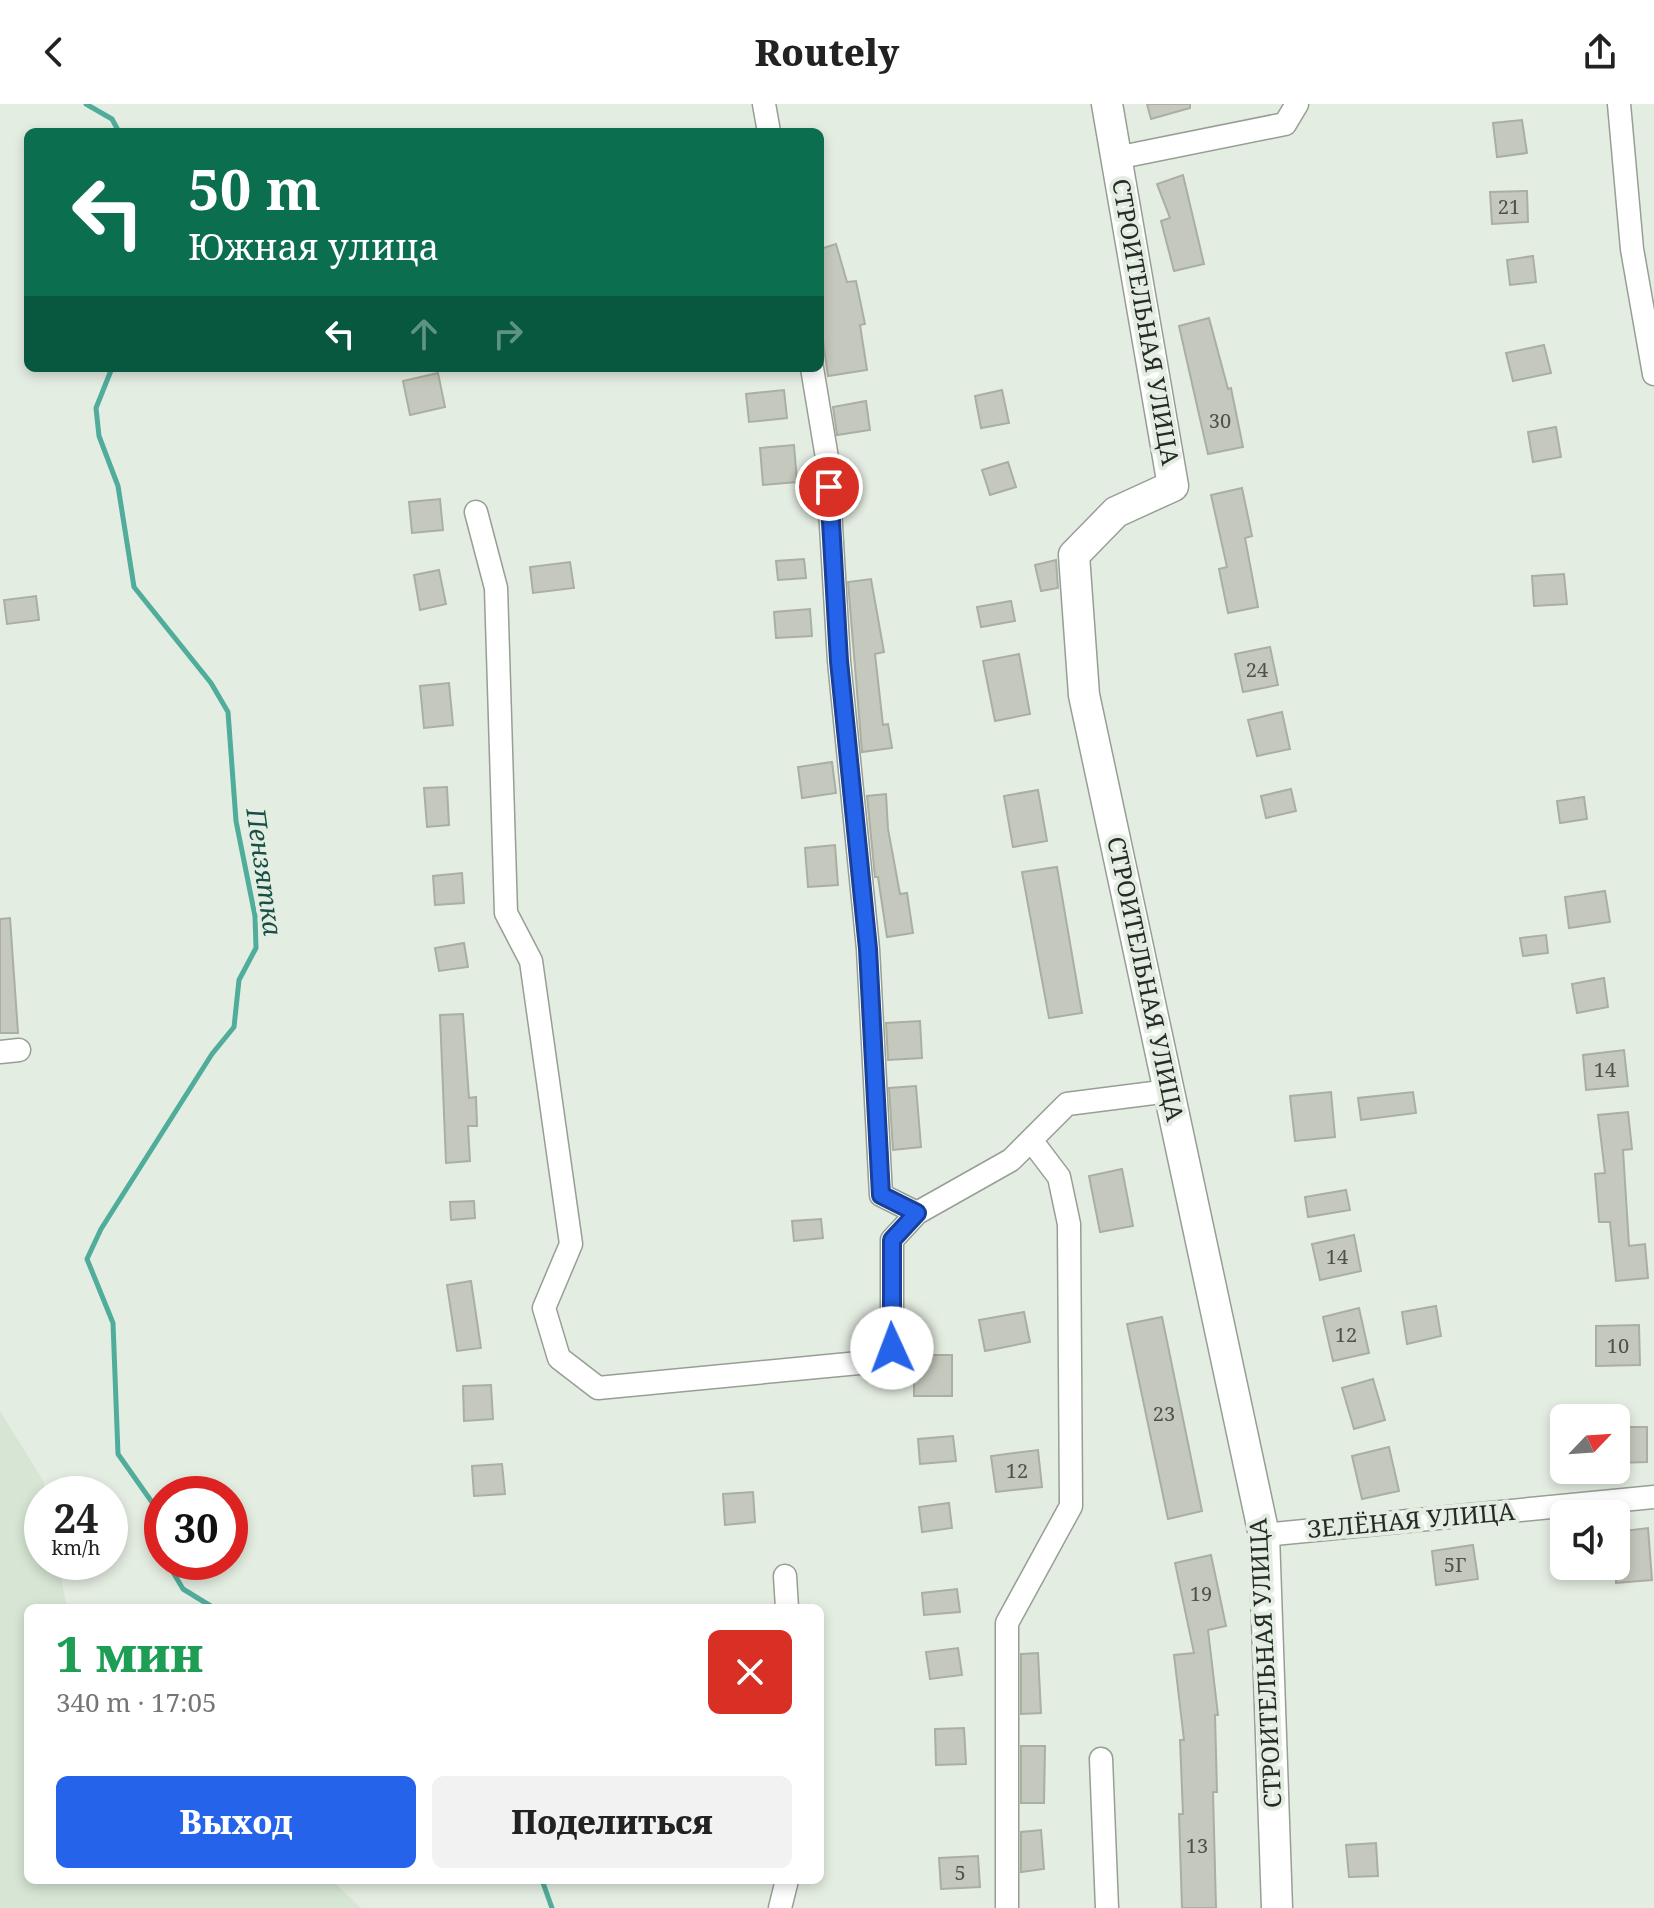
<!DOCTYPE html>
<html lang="ru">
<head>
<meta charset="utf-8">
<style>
  :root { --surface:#fff; --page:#f2f2f2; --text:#222; --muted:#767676; --accent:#2563eb }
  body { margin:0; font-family:"Noto Serif",serif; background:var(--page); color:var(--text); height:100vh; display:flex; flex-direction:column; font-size:30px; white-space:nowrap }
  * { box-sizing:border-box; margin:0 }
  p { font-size:26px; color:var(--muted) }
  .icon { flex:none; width:44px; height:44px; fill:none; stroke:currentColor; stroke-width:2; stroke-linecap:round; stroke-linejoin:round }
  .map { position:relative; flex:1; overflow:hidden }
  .side { position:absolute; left:24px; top:1500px; width:800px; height:280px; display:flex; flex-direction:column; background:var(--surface); border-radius:12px; box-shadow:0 4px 12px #0003 }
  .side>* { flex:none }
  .guide { position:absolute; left:24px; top:24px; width:800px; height:244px; border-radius:12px; box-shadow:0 4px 12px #0003; background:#0b6e4f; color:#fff; overflow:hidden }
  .needle { width:52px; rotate:65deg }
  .buttons { position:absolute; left:1550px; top:1300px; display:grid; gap:16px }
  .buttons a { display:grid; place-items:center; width:80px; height:80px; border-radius:12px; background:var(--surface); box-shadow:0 4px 12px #0003; font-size:40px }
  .speed { position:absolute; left:24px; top:1372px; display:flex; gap:16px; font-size:40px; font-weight:700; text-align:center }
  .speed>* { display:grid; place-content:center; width:104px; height:104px; border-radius:50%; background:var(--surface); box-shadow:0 4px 12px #0003; line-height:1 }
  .speed small { font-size:20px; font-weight:400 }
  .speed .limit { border:12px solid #d22; background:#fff; color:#111 }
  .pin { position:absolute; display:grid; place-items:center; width:68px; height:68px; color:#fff; margin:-34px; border:4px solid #fff; border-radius:50%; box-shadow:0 2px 8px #0007 }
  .me { position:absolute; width:88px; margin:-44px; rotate:358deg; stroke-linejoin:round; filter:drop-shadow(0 0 6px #0008) }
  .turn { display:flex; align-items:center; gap:28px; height:168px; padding:0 32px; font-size:36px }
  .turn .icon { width:104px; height:104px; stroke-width:2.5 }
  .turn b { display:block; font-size:56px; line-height:68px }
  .lanes { display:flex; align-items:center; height:76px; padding:0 32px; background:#0003; justify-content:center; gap:40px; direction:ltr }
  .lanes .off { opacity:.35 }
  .round { display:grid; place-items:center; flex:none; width:84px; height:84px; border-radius:12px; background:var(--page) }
  .head { display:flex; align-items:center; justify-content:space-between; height:136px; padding:0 32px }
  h1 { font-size:48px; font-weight:800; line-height:60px; color:#1e9e55 }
  .primary-button { display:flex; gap:16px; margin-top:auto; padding:16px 32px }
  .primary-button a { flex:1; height:92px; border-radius:12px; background:var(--accent); color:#fff; font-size:32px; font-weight:800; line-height:92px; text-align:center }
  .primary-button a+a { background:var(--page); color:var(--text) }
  header { display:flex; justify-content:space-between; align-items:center; height:104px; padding:0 32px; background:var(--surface); font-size:36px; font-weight:800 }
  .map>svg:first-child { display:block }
</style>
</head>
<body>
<header><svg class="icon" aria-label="back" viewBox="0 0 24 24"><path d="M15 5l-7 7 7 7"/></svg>Routely<svg class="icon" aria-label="share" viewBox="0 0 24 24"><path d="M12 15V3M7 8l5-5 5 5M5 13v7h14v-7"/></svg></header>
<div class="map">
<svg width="1654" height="1804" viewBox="0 0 1654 1804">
  <rect width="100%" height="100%" fill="#e4ede2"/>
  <!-- built -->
  <path fill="#d6e5d4" d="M 0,1307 L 44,1378 L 42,1458 L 58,1458 L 67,1504 L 28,1504 L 28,1776 L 332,1776 L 361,1804 L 0,1804 Z"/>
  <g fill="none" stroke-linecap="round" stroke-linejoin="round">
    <!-- stream -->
    <path stroke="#50ac9b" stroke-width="5" d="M 86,0 L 112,15 L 119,28
      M 112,264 L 96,304 L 99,332 L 118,382 L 134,483 L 211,579 L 228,608 L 236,717 L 255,812 L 256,844 L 239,876 L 234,923 L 212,950 L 101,1125 L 87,1155 L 113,1219 L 118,1350 L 154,1401 L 162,1445
      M 167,1458 L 183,1485 L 214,1504
      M 542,1776 L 552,1804"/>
  </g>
  <!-- building -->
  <path fill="#c5c8bc" stroke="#abaea2" stroke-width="2" d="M 1147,0 L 1190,0 L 1190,4 L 1151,15 Z
    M 1522,16 L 1527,49 L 1497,53 L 1493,19 Z
    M 1183,71 L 1204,160 L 1174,167 L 1161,117 L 1170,114 L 1157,80 Z
    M 1527,87 L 1528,118 L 1492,120 L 1490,88 Z
    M 836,140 L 847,178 L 856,177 L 865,220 L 860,221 L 867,266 L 828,272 L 820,216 L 820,145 Z
    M 1533,152 L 1536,178 L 1510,181 L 1507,156 Z
    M 1209,214 L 1228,285 L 1231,284 L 1243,343 L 1208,350 L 1179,222 Z
    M 1544,241 L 1551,269 L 1513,277 L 1506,249 Z
    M 438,269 L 445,303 L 410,311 L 403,277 Z
    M 784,286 L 787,314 L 749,318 L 746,290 Z
    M 1002,286 L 1009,319 L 981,324 L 975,292 Z
    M 866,297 L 870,326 L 837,331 L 833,303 Z
    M 1556,323 L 1561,353 L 1533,358 L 1528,328 Z
    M 794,341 L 797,378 L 763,381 L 760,344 Z
    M 1008,358 L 1016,383 L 990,391 L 982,366 Z
    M 1242,384 L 1252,432 L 1245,434 L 1258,503 L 1228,509 L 1219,465 L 1227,463 L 1211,391 Z
    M 440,395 L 443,426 L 412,429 L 409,398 Z
    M 804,455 L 806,474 L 778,476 L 776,457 Z
    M 1056,456 L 1058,484 L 1041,487 L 1035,461 Z
    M 570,458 L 574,484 L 533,489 L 530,463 Z
    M 439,466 L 446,500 L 420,506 L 414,471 Z
    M 1564,470 L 1567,500 L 1534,502 L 1532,472 Z
    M 871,475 L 884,548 L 875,550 L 883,621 L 888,620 L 892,644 L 862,648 L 848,478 Z
    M 36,492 L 39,516 L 7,520 L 4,496 Z
    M 1011,497 L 1015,517 L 981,523 L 977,503 Z
    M 810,505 L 812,532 L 776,534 L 774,508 Z
    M 1270,543 L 1278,581 L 1243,588 L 1235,550 Z
    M 1019,550 L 1030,610 L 995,617 L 983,557 Z
    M 449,579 L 453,621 L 424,624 L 420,582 Z
    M 1282,608 L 1290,645 L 1257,652 L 1248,616 Z
    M 832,658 L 836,689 L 802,694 L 798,663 Z
    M 447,683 L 449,721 L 427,723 L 424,684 Z
    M 1291,685 L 1296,707 L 1266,714 L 1261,692 Z
    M 1038,686 L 1047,737 L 1013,743 L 1004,692 Z
    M 886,690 L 888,725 L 900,790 L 907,789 L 913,829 L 887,833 L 878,773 L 875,773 L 867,692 Z
    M 1584,693 L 1587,715 L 1560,719 L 1557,697 Z
    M 835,741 L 838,781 L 808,783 L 805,744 Z
    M 1057,763 L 1082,909 L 1049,914 L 1022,768 Z
    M 462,769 L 464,799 L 435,801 L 433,772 Z
    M 1605,787 L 1610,818 L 1569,824 L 1565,793 Z
    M 10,814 L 18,929 L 0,929 L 0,815 Z
    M 1546,831 L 1548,849 L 1523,852 L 1520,834 Z
    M 464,839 L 468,863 L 439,867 L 435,844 Z
    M 1604,874 L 1608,903 L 1577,909 L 1572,880 Z
    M 463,910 L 469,994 L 476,993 L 477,1022 L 468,1022 L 470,1057 L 446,1059 L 440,911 Z
    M 920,917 L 922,954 L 888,956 L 886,919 Z
    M 1624,946 L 1628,982 L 1586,986 L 1583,951 Z
    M 916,982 L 921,1043 L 893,1046 L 889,984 Z
    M 1331,988 L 1335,1033 L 1295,1037 L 1290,992 Z
    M 1413,988 L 1416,1009 L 1361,1016 L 1358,994 Z
    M 1628,1008 L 1632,1045 L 1623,1046 L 1629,1142 L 1645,1140 L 1648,1174 L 1616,1177 L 1610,1118 L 1599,1118 L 1595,1070 L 1605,1069 L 1598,1011 Z
    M 1122,1065 L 1133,1122 L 1100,1128 L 1089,1072 Z
    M 1346,1086 L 1350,1106 L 1308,1113 L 1305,1093 Z
    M 474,1097 L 475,1114 L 451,1116 L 450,1098 Z
    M 821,1115 L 823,1134 L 794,1137 L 792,1117 Z
    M 1354,1131 L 1361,1167 L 1320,1176 L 1312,1140 Z
    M 471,1177 L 481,1244 L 457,1247 L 447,1181 Z
    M 1436,1202 L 1441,1232 L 1407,1240 L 1402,1208 Z
    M 1359,1204 L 1369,1249 L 1333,1257 L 1323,1213 Z
    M 1024,1208 L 1030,1238 L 985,1247 L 979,1216 Z
    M 1162,1213 L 1202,1407 L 1168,1415 L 1127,1220 Z
    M 1639,1221 L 1640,1261 L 1596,1262 L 1596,1222 Z
    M 914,1251 L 952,1251 L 952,1292 L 914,1292 Z
    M 1373,1275 L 1385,1316 L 1354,1325 L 1342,1284 Z
    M 491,1281 L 493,1315 L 464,1317 L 463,1282 Z
    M 1616,1323 L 1647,1323 L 1647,1358 L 1616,1359 Z
    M 953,1332 L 956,1357 L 920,1360 L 918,1335 Z
    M 1389,1343 L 1399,1387 L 1362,1395 L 1352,1352 Z
    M 1038,1346 L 1042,1383 L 996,1388 L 991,1352 Z
    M 502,1360 L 505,1390 L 474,1392 L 472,1362 Z
    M 753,1388 L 755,1418 L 725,1421 L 723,1390 Z
    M 949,1399 L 952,1424 L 922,1428 L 919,1403 Z
    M 1648,1424 L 1652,1476 L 1616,1479 L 1616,1428 Z
    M 1473,1441 L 1478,1475 L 1436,1481 L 1432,1447 Z
    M 1211,1451 L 1226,1522 L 1208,1526 L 1218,1611 L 1215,1611 L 1217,1688 L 1213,1688 L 1216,1804 L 1182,1804 L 1179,1710 L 1183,1710 L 1180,1636 L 1184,1636 L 1174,1551 L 1194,1549 L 1175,1459 Z
    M 957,1485 L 960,1508 L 924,1511 L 922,1489 Z
    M 958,1544 L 962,1571 L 930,1575 L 926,1548 Z
    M 1038,1549 L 1041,1609 L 1021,1610 L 1021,1550 Z
    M 964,1624 L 966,1660 L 936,1661 L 935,1625 Z
    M 1021,1642 L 1045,1642 L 1044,1699 L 1021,1699 Z
    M 1041,1726 L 1044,1765 L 1021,1768 L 1021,1728 Z
    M 1376,1739 L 1378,1772 L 1349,1773 L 1346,1741 Z
    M 978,1752 L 980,1783 L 941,1785 L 939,1754 Z"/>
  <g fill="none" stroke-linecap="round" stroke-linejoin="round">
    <!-- street casing -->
    <g stroke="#979f95" stroke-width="25">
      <path id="street" d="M 764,0 L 769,28
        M 1619,0 L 1632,145 L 1654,270
        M 1116,54 L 1285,20 L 1297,0
        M 812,264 L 827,354 L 839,557 L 868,845 L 881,1091 L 917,1109
        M 476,408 L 496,484 L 506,809 L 531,857 L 571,1140 L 544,1204 L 559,1254 L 598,1284 L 859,1259 L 892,1244 L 892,1136 L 917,1109 L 1011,1056 L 1067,1000 L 1169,987
        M 0,948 L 19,946
        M 1264,1431 L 1654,1393
        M 785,1472 L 787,1504
        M 1101,1655 L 1107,1804
        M 780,1804 L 787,1776
        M 1007,1804 L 1007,1519 L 1071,1402 L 1069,1120 L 1059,1073 L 1031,1036"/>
    </g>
    <!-- secondary casing -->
    <g stroke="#979f95" stroke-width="33">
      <path id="secondary" d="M 1107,0 L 1173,382 L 1116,408 L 1074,451 L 1084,591 L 1264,1431 L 1277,1804"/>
    </g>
    <!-- street -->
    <use href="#street" stroke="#fff" stroke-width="22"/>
    <!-- secondary -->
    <use href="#secondary" stroke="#fff" stroke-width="30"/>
  </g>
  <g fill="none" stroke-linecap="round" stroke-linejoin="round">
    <!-- route casing -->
    <g stroke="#184099" stroke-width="20">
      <path id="route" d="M 829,383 L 839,557 L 868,845 L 881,1091 L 917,1109 L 892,1136 L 892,1244"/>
    </g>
    <!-- route -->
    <use href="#route" stroke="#2563eb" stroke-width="14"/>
  </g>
  <g text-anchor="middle" stroke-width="8" stroke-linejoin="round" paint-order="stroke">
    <!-- number labels -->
    <g font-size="20" fill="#4e524c">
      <text x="1509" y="110">21</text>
      <text x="1220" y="324">30</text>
      <text x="1257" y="573">24</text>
      <text x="1605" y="973">14</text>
      <text x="1337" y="1160">14</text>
      <text x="1346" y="1238">12</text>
      <text x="1618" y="1249">10</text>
      <text x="1164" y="1317">23</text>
      <text x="1017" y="1374">12</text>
      <text x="1455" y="1468">5Г</text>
      <text x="1201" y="1497">19</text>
      <text x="1197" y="1749">13</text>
      <text x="960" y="1776">5</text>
    </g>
    <!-- street labels -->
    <g font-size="24" fill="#272b27" stroke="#e4ede2">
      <text transform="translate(1145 218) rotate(80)" y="8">СТРОИТЕЛЬНАЯ УЛИЦА</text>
      <text transform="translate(1145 875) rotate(78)" y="8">СТРОИТЕЛЬНАЯ УЛИЦА</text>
      <text transform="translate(1411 1417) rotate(-5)" y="8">ЗЕЛЁНАЯ УЛИЦА</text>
      <text transform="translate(1266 1559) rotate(-93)" y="8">СТРОИТЕЛЬНАЯ УЛИЦА</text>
    </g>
    <!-- water labels -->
    <g font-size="26" font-style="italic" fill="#185047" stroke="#e4ede2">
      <text transform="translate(264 768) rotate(82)" y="9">Пензятка</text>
    </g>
  </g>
</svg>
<div class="buttons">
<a><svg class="needle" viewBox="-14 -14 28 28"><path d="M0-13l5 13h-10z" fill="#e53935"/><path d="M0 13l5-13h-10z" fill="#767676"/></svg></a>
<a><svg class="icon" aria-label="sound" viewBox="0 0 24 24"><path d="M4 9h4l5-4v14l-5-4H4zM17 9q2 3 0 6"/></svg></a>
</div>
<div class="speed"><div>24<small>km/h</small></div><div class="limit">30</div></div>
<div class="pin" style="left:829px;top:383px;background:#d93025"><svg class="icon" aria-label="arrive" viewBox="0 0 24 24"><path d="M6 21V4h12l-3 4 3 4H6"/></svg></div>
<svg class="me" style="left:892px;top:1244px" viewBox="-20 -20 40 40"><circle r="19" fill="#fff"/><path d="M0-13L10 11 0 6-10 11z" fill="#2563eb"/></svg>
<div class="guide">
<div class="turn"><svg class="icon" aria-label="left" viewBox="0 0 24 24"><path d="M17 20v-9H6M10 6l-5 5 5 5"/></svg><div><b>50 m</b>Южная улица</div></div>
<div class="lanes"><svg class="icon" aria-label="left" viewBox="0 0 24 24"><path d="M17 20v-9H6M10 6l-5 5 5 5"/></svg><svg class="icon off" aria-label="ahead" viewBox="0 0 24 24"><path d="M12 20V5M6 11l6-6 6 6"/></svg><svg class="icon off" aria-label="right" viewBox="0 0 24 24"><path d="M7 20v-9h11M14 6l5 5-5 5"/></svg></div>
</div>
<section class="side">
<div class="head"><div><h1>1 мин</h1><p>340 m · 17:05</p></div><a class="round" style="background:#d93025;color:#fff"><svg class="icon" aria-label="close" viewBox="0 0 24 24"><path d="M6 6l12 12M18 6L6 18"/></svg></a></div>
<div class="primary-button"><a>Выход</a><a>Поделиться</a></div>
</section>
</div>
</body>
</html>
